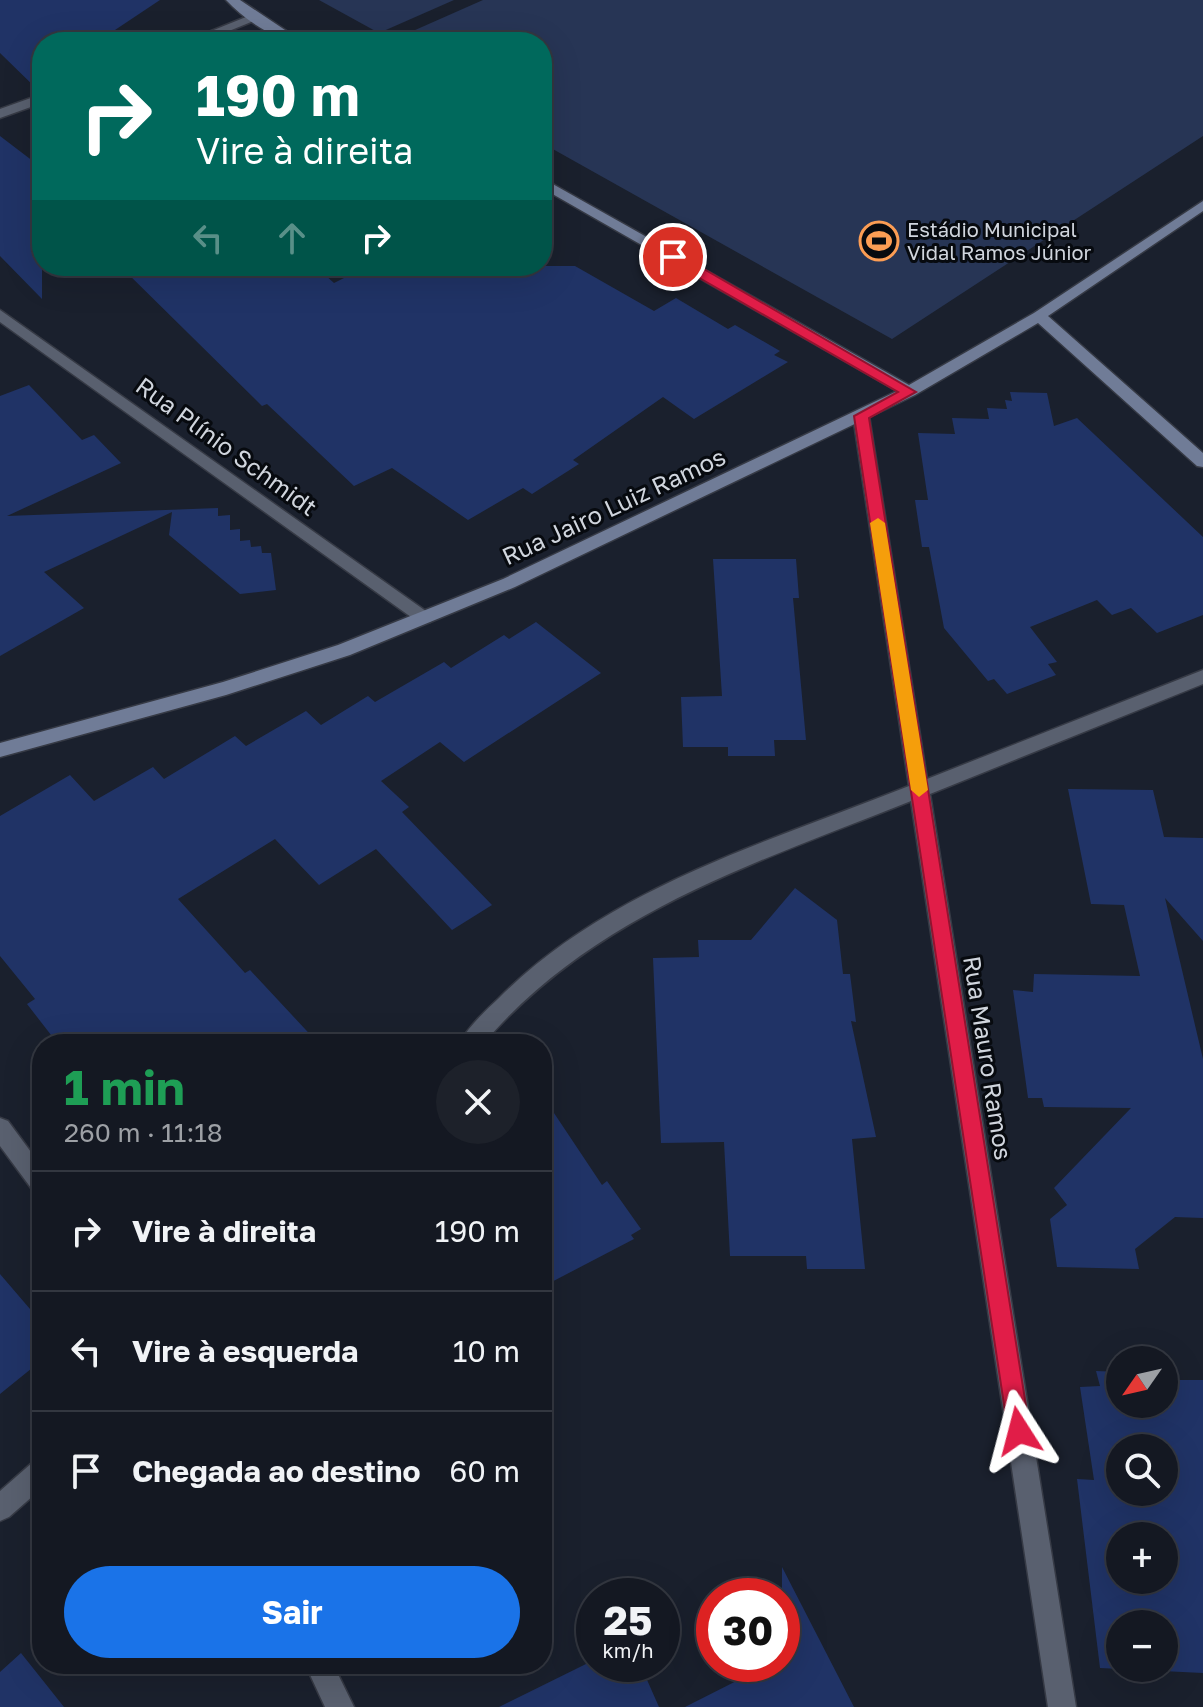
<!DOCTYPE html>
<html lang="pt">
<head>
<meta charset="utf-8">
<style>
  :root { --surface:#141822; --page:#1d212a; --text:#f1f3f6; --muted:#9da0a5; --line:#333740; --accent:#1a73e8 }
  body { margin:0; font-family:"Golos Text",sans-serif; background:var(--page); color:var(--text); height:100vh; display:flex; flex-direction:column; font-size:30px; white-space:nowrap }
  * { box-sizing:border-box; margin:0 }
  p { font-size:26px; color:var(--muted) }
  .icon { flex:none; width:44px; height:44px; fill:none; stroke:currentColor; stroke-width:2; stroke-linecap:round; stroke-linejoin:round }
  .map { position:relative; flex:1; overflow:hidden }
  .sheet { position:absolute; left:32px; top:1034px; width:520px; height:640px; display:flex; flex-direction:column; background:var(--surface); border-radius:32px; box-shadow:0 8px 32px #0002,0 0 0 2px var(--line) }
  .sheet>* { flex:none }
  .hud { position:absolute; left:32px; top:32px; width:520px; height:244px; border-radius:32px; box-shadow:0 8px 32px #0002,0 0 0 2px var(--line); background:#00695c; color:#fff; overflow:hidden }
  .needle { width:52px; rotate:236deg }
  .tools { position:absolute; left:1106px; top:1346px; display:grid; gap:16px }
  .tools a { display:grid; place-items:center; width:72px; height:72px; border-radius:50%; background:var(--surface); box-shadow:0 8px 32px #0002,0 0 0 2px var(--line); font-size:40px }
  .speed { position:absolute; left:576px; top:1578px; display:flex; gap:16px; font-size:40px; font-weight:700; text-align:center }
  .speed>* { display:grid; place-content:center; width:104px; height:104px; border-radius:50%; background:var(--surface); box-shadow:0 8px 32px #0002,0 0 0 2px var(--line); line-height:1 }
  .speed small { font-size:20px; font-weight:400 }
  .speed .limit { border:12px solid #d22; background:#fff; color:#111 }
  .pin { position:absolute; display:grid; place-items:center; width:68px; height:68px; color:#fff; margin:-34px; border:4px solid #fff; border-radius:50%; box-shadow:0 2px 8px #0007 }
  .me { position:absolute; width:88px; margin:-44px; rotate:351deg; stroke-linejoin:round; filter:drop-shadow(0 0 6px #0008) }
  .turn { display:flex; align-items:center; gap:28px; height:168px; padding:0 32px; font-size:36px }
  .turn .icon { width:104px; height:104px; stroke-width:2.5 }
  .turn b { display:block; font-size:56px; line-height:68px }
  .lanes { display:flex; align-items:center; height:76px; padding:0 32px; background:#0003; justify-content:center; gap:40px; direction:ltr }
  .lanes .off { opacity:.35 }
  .round { display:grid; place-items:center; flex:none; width:84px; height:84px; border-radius:42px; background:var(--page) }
  .head { display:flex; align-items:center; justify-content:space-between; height:136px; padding:0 32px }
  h1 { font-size:48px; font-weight:700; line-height:60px; color:#1e9e55 }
  .cta { display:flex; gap:16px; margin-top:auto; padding:16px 32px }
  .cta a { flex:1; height:92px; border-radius:48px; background:var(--accent); color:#fff; font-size:32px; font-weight:700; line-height:92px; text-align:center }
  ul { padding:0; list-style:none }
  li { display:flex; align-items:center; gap:24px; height:120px; padding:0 32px; border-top:2px solid var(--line) }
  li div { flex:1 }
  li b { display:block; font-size:30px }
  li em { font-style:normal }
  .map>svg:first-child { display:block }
</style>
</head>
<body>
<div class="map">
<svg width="1203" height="1707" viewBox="0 0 1203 1707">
  <rect width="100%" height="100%" fill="#1a202d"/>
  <!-- green -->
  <path fill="#273555" d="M 319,0 L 454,0 L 379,33 Z
    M 483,0 L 1203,0 L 1203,136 L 892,339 L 542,143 L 542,42 L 388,42 Z"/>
  <!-- building -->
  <path fill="#203366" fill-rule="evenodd" d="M 0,0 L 160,0 L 97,42 L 42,42 L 40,92 L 0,53 Z
    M 0,136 L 42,168 L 42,299 L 0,256 Z
    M 120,266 L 315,266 L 334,283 L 368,266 L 575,266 L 654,311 L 676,298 L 728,329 L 735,325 L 780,351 L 774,355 L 788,362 L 694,419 L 663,397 L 573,460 L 579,464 L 532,494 L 523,488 L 468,520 L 392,468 L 354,486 L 267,404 L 262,406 Z
    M 29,385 L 82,440 L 94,435 L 121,463 L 7,516 L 218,508 L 218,516 L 230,515 L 230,530 L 240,529 L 240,541 L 250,540 L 251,547 L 261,546 L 262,553 L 271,553 L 276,590 L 240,594 L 169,535 L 172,512 L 44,572 L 84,608 L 0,656 L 0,396 Z
    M 1010,392 L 1047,393 L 1054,426 L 1077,418 L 1203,537 L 1203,615 L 1157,633 L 1131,608 L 1112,615 L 1097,600 L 1030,627 L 1057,662 L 1048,664 L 1056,675 L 1007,694 L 994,679 L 988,681 L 944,628 L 929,547 L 922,547 L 915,500 L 928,500 L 918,433 L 955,434 L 952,418 L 989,419 L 987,408 L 1007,409 L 1005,400 L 1012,401 Z
    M 713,559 L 796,559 L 799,598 L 793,598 L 806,740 L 774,740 L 775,756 L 728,756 L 728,747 L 683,747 L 681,697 L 722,696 Z
    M 536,622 L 601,673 L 464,762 L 440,742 L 381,781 L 409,807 L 402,812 L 492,905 L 452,930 L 376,849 L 319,885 L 275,839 L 178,899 L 245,973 L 250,970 L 319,1044 L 58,1044 L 27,1004 L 35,999 L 0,956 L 0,816 L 70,775 L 94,801 L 153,767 L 164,779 L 235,736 L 246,746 L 306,711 L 321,725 L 368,696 L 375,702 L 444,662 L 451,668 L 504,635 L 509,639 Z
    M 1068,789 L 1153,790 L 1164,837 L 1203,838 L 1203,941 L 1165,898 L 1203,1059 L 1203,1218 L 1175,1217 L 1135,1249 L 1139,1269 L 1057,1267 L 1050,1219 L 1067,1205 L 1054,1188 L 1131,1108 L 1044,1107 L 1042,1098 L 1028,1098 L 1013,990 L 1033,992 L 1034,974 L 1140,976 L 1124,905 L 1091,904 Z
    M 795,888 L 837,920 L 843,974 L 850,974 L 856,1022 L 851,1021 L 876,1137 L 852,1139 L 865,1269 L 807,1269 L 806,1256 L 730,1256 L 724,1142 L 661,1143 L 653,958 L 699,957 L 698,940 L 751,940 Z
    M 542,1095 L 602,1185 L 607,1181 L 641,1229 L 631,1235 L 634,1239 L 542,1287 Z
    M 0,1274 L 42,1323 L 42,1360 L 0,1394 Z
    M 1096,1371 L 1120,1372 L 1120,1404 L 1164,1404 L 1164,1372 L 1175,1372 L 1176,1380 L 1203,1380 L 1203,1673 L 1100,1668 L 1077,1479 L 1094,1480 L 1080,1387 L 1100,1386 ZM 1120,1448 L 1164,1448 L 1164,1492 L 1120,1492 ZM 1120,1536 L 1164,1536 L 1164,1580 L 1120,1580 ZM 1120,1624 L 1164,1624 L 1164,1668 L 1120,1668 Z
    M 782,1567 L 854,1707 L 685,1707 L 770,1664 L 782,1664 Z
    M 21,1653 L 64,1707 L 0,1707 L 0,1672 Z
    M 586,1664 L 640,1664 L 659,1707 L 499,1707 Z"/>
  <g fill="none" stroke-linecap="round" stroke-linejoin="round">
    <!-- street casing -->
    <g stroke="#363a45" stroke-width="3">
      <path id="street" d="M 251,15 L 261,18 L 202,42 L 184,42 Z
        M 42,94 L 42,103 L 0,118 L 0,109 Z
        M 0,310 L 430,614 L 433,618 L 430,622 L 418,622 L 0,322 Z
        M 861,411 L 869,416 L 927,779 L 1203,670 L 1203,684 L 930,794 L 1076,1707 L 1048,1707 L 911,801 C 756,863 595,913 483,1044 L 459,1044 C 468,1027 485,1011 499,998 C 608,888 768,842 909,786 L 853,416 Z
        M 0,1118 L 8,1121 L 42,1167 L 42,1195 L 34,1192 L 0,1146 Z
        M 42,1458 L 42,1488 L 9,1517 L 0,1521 L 0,1491 L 33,1462 Z
        M 305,1664 L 333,1664 L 354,1707 L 325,1707 Z"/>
    </g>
    <!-- secondary casing -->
    <g stroke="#363a45" stroke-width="3">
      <path id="secondary" d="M 226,0 L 240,0 L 303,42 C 276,42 245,20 226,0 Z
        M 542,178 L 909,385 L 1034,313 L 1203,201 L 1203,211 L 1048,316 L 1203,453 L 1203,467 L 1197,466 L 1038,323 L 915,395 L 515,587 L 350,655 L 226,695 L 0,757 L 0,743 L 223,682 L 338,645 L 503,579 L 897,391 L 542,188 Z"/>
    </g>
    <!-- street -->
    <use href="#street" fill="#59606f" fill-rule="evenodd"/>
    <!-- secondary -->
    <use href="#secondary" fill="#707c97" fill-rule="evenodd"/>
  </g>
  <!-- route -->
  <path fill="#e11d48" stroke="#92132f" stroke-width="2" d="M 668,254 L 678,254 L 916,392 L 869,418 L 1030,1431 L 1027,1439 L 1019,1443 L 1011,1439 L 1008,1431 L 854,416 L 898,392 L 668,260 Z"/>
  <!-- slow -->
  <path fill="#f59e0b" d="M 878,518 L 885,523 L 928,790 L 919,797 L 911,790 L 870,523 Z"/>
  <!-- icons -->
  <defs>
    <g id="stadium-ring" transform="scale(2)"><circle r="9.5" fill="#070a0f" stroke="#fc9d54" stroke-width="1.5"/><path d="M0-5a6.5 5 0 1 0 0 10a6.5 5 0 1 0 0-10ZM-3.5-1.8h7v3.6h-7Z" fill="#fc9d54"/></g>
  </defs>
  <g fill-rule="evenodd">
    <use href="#stadium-ring" x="879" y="241"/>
  </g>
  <g text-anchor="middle" stroke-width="6" stroke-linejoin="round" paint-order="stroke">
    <!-- far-poi labels -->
    <g font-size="20" fill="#d0d5dd" stroke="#070a0f" text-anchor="start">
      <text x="907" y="237">Estádio Municipal<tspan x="907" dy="23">Vidal Ramos Júnior</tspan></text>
    </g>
    <!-- street labels -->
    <g font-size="24" fill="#d0d5dd" stroke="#070a0f">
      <text transform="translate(226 447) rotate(36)" y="8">Rua Plínio Schmidt</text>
      <text transform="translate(614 507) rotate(-25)" y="8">Rua Jairo Luiz Ramos</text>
      <text transform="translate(987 1058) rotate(81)" y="8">Rua Mauro Ramos</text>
    </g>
  </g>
</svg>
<div class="tools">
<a><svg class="needle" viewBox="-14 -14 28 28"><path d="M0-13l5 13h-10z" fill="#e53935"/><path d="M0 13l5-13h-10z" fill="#9da0a5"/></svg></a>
<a><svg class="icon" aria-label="search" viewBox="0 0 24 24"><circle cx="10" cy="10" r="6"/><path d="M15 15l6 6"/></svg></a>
<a>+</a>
<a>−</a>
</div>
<div class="speed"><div>25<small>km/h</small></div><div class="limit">30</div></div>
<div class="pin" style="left:673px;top:257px;background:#d93025"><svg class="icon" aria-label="arrive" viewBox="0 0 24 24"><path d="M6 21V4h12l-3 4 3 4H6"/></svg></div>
<svg class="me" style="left:1019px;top:1431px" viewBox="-20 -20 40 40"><path d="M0-17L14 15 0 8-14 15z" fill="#e11d48" stroke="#fff" stroke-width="4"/></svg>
<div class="hud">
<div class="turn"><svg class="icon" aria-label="right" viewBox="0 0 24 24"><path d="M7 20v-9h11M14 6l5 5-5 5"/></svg><div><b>190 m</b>Vire à direita</div></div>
<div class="lanes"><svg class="icon off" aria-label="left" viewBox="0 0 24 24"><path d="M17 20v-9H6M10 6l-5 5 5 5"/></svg><svg class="icon off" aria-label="ahead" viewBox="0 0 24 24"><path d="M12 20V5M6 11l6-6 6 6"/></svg><svg class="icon" aria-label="right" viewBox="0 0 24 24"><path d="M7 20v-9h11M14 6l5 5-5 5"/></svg></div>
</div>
<section class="sheet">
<div class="head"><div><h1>1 min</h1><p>260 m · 11:18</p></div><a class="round"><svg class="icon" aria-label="close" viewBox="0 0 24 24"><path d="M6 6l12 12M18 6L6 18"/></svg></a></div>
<ul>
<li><svg class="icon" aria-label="right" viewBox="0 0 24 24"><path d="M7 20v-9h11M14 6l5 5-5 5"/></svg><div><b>Vire à direita</b></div><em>190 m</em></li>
<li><svg class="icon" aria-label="left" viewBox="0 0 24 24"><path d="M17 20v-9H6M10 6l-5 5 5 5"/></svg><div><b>Vire à esquerda</b></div><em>10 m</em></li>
<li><svg class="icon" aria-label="arrive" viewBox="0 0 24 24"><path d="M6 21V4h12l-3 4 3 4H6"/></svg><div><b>Chegada ao destino</b></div><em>60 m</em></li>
</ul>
<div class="cta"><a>Sair</a></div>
</section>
</div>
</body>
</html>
